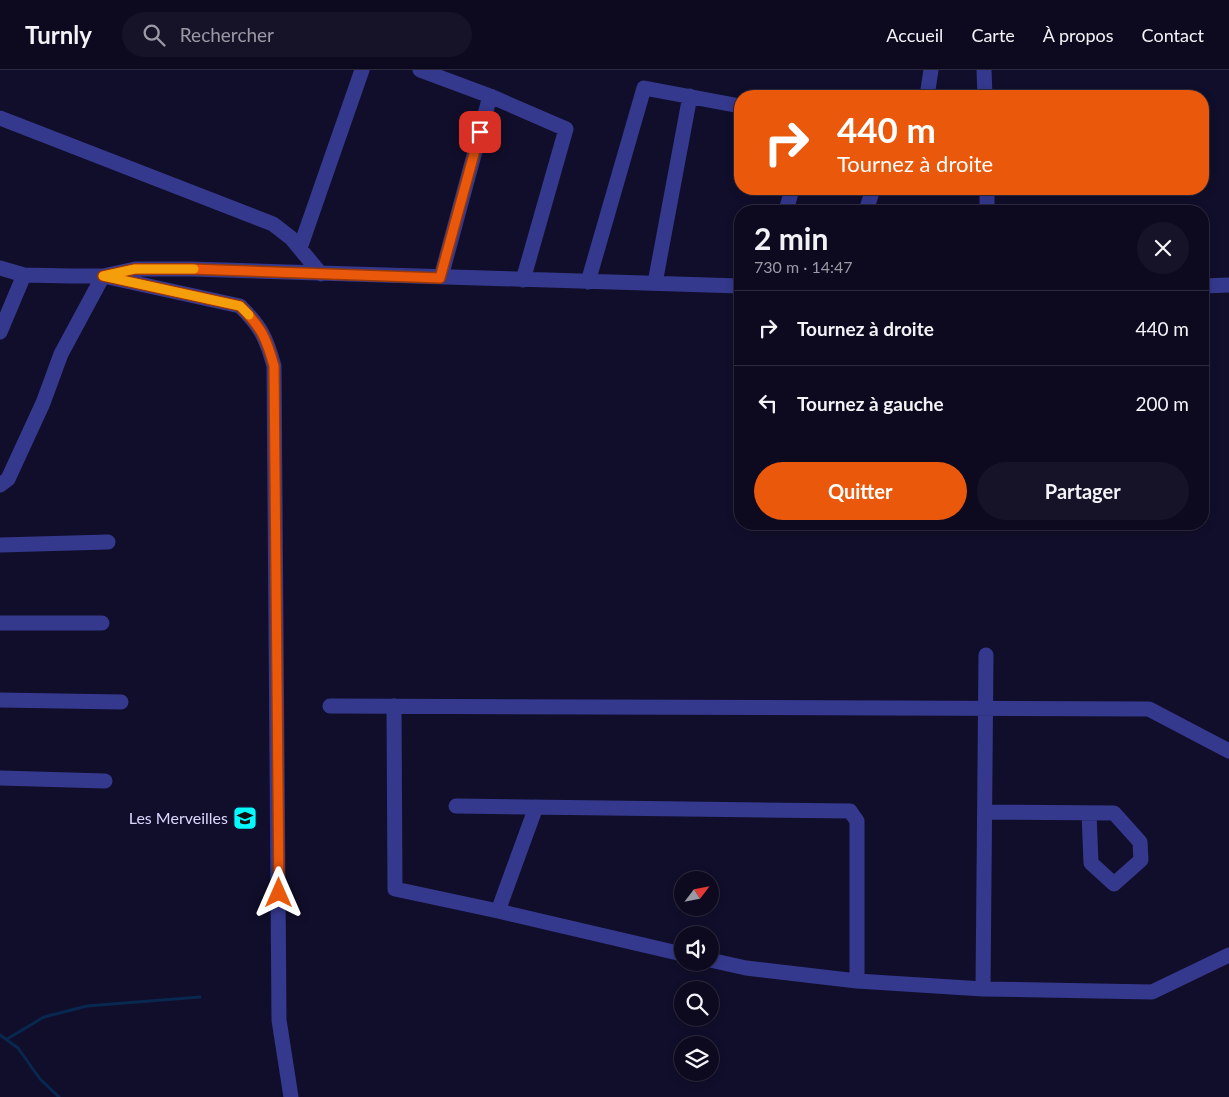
<!DOCTYPE html>
<html lang="fr">
<head>
<meta charset="utf-8">
<style>
  :root { --surface:#0d0a20; --page:#161329; --text:#f1f3f6; --muted:#9a9aa5; --line:#2d2b3e; --accent:#ea580c }
  body { margin:0; font-family:Lato,sans-serif; background:var(--page); color:var(--text); height:100vh; display:flex; flex-direction:column; font-size:19px; white-space:nowrap }
  * { box-sizing:border-box; margin:0 }
  p { font-size:16px; color:var(--muted) }
  .icon { flex:none; width:28px; height:28px; fill:none; stroke:currentColor; stroke-width:2; stroke-linecap:round; stroke-linejoin:round }
  .map { position:relative; flex:1; overflow:hidden }
  .sheet { position:absolute; left:734px; top:135px; width:475px; height:325px; display:flex; flex-direction:column; background:var(--surface); border-radius:20px; box-shadow:0 2px 8px #0003,0 0 0 1px var(--line) }
  .sheet>* { flex:none }
  .top-card { position:absolute; left:734px; top:20px; width:475px; height:105px; border-radius:20px; box-shadow:0 2px 8px #0003,0 0 0 1px var(--line); background:#ea580c; color:#fff; overflow:hidden }
  .needle { width:32px; rotate:58deg }
  .tools { position:absolute; left:674px; top:801px; display:grid; gap:10px }
  .tools a { display:grid; place-items:center; width:45px; height:45px; border-radius:50%; background:var(--surface); box-shadow:0 2px 8px #0003,0 0 0 1px var(--line); font-size:25px }
  .pin { position:absolute; display:grid; place-items:center; width:42px; height:42px; color:#fff; margin:-21px; border-radius:10px; box-shadow:0 2px 8px #0006 }
  .me { position:absolute; width:55px; margin:-28px; rotate:0deg; stroke-linejoin:round; filter:drop-shadow(0 0 4px #0008) }
  .turn { display:flex; align-items:center; gap:18px; height:105px; padding:0 20px; font-size:22px }
  .turn .icon { width:65px; height:65px; stroke-width:2.5 }
  .turn b { display:block; font-size:35px; line-height:42px }
  .round { display:grid; place-items:center; flex:none; width:52px; height:52px; border-radius:26px; background:var(--page) }
  .summary { display:flex; align-items:center; justify-content:space-between; height:85px; padding:0 20px }
  h1 { font-size:30px; font-weight:700; line-height:38px }
  .primary-button { display:flex; gap:10px; margin-top:auto; padding:10px 20px }
  .primary-button a { flex:1; height:58px; border-radius:30px; background:var(--accent); color:#fff; font-size:20px; font-weight:700; line-height:58px; text-align:center }
  .primary-button a+a { background:var(--page); color:var(--text) }
  ul { padding:0; list-style:none }
  li { display:flex; align-items:center; gap:15px; height:75px; padding:0 20px; border-top:1px solid var(--line) }
  li div { flex:1 }
  li b { display:block; font-size:19px }
  li em { font-style:normal }
  header { display:flex; align-items:center; gap:30px; box-sizing:border-box; height:70px; padding:0 25px; background:var(--surface); border-bottom:1px solid var(--line) }
  header strong { font-size:24px }
  nav { display:flex; gap:28px; margin-inline-start:auto; font-size:18px }
  .search { width:350px; height:45px; background:var(--page); display:flex; align-items:center; gap:12px; box-sizing:border-box; padding:0 18px; border-radius:28px; color:var(--muted); font-size:19px }
  .map>svg:first-child { display:block }
</style>
</head>
<body>
<header>
<strong>Turnly</strong>
<div class="search"><svg class="icon" aria-label="search" viewBox="0 0 24 24"><circle cx="10" cy="10" r="6"/><path d="M15 15l6 6"/></svg>Rechercher</div>
<nav><a>Accueil</a><a>Carte</a><a>À propos</a><a>Contact</a></nav>
</header>
<div class="map">
<svg width="1229" height="1027" viewBox="0 0 1229 1027">
  <rect width="100%" height="100%" fill="#110e2b"/>
  <g fill="none" stroke-linecap="round" stroke-linejoin="round">
    <!-- stream -->
    <path stroke="#082850" stroke-width="3" d="M 0,965 L 18,978 L 40,1009 L 59,1027
      M 7,969 L 44,947 L 87,936 L 200,927"/>
    <!-- minor -->
    <path stroke="#35398e" stroke-width="15" d="M 420,0 L 490,26 L 566,59 L 523,210
      M 984,0 L 985,26
      M 927,26 L 931,0
      M 0,48 L 273,154 L 291,168 L 321,204
      M 987,119 L 987,141
      M 786,141 L 792,119
      M 866,141 L 873,119
      M 300,178 L 362,0
      M 0,198 L 24,205 L 71,206 L 103,206 L 135,199 L 191,199 L 740,216
      M 441,207 L 490,26
      M 588,212 L 644,18 L 740,36
      M 655,213 L 690,26
      M 1202,216 L 1229,215
      M 0,262 L 24,205
      M 0,415 L 8,409 L 43,333 L 61,284 L 103,206 L 240,236 C 261,257 266,267 274,296 L 279,950 L 291,1027
      M 0,475 L 108,472
      M 0,553 L 102,553
      M 0,630 L 121,632
      M 330,636 L 1149,639 L 1229,681
      M 394,636 L 395,819 L 498,841 L 682,884
      M 0,708 L 105,711
      M 456,736 L 850,741 L 857,751 L 857,911
      M 986,742 L 1114,743 L 1140,772 L 1141,790 L 1114,814 L 1091,793 L 1089,743
      M 498,841 L 536,737
      M 710,890 L 746,898 L 857,911 L 983,919 L 1152,922 L 1229,885
      M 983,919 L 986,585"/>
  </g>
  <g fill="none" stroke-linecap="round" stroke-linejoin="round">
    <!-- route casing -->
    <g stroke="#983908" stroke-width="12">
      <path id="route" d="M 279,823 L 274,296 C 266,267 261,257 240,236 L 103,206 L 135,199 L 191,199 L 440,208 L 480,62"/>
    </g>
    <!-- route -->
    <use href="#route" stroke="#ea580c" stroke-width="9"/>
    <!-- slow -->
    <path stroke="#f59e0b" stroke-width="9" d="M 194,199 L 135,199 L 103,206 L 240,236 L 249,245"/>
  </g>
  <!-- icons -->
  <defs>
    <g id="school-square" transform="scale(1.25)"><rect x="-9" y="-9" width="18" height="18" rx="4" fill="#04faff" stroke="#110e2b"/><path d="M0-5L7-2L0 1L-7-2ZM-4 1L0 2.5L4 1V4Q0 6-4 4Z" fill="#111"/></g>
  </defs>
  <g fill-rule="evenodd">
    <use href="#school-square" x="245" y="748"/>
  </g>
  <g text-anchor="middle" stroke-width="4" stroke-linejoin="round" paint-order="stroke">
    <!-- poi labels -->
    <g font-size="16" fill="#d9d8ff" stroke="#110e2b" text-anchor="end">
      <text x="228" y="754">Les Merveilles</text>
    </g>
  </g>
</svg>
<div class="tools">
<a><svg class="needle" viewBox="-14 -14 28 28"><path d="M0-13l5 13h-10z" fill="#e53935"/><path d="M0 13l5-13h-10z" fill="#9a9aa5"/></svg></a>
<a><svg class="icon" aria-label="sound" viewBox="0 0 24 24"><path d="M4 9h4l5-4v14l-5-4H4zM17 9q2 3 0 6"/></svg></a>
<a><svg class="icon" aria-label="search" viewBox="0 0 24 24"><circle cx="10" cy="10" r="6"/><path d="M15 15l6 6"/></svg></a>
<a><svg class="icon" aria-label="layers" viewBox="0 0 24 24"><path d="M12 4l9 5-9 5-9-5zM3 14l9 5 9-5"/></svg></a>
</div>
<div class="pin" style="left:480px;top:62px;background:#d93025"><svg class="icon" aria-label="arrive" viewBox="0 0 24 24"><path d="M6 21V4h12l-3 4 3 4H6"/></svg></div>
<svg class="me" style="left:279px;top:823px" viewBox="-20 -20 40 40"><path d="M0-17L14 15 0 8-14 15z" fill="#ea580c" stroke="#fff" stroke-width="4"/></svg>
<div class="top-card">
<div class="turn"><svg class="icon" aria-label="right" viewBox="0 0 24 24"><path d="M7 20v-9h11M14 6l5 5-5 5"/></svg><div><b>440 m</b>Tournez à droite</div></div>
</div>
<section class="sheet">
<div class="summary"><div><h1>2 min</h1><p>730 m · 14:47</p></div><a class="round"><svg class="icon" aria-label="close" viewBox="0 0 24 24"><path d="M6 6l12 12M18 6L6 18"/></svg></a></div>
<ul>
<li><svg class="icon" aria-label="right" viewBox="0 0 24 24"><path d="M7 20v-9h11M14 6l5 5-5 5"/></svg><div><b>Tournez à droite</b></div><em>440 m</em></li>
<li><svg class="icon" aria-label="left" viewBox="0 0 24 24"><path d="M17 20v-9H6M10 6l-5 5 5 5"/></svg><div><b>Tournez à gauche</b></div><em>200 m</em></li>
</ul>
<div class="primary-button"><a>Quitter</a><a>Partager</a></div>
</section>
</div>
</body>
</html>
